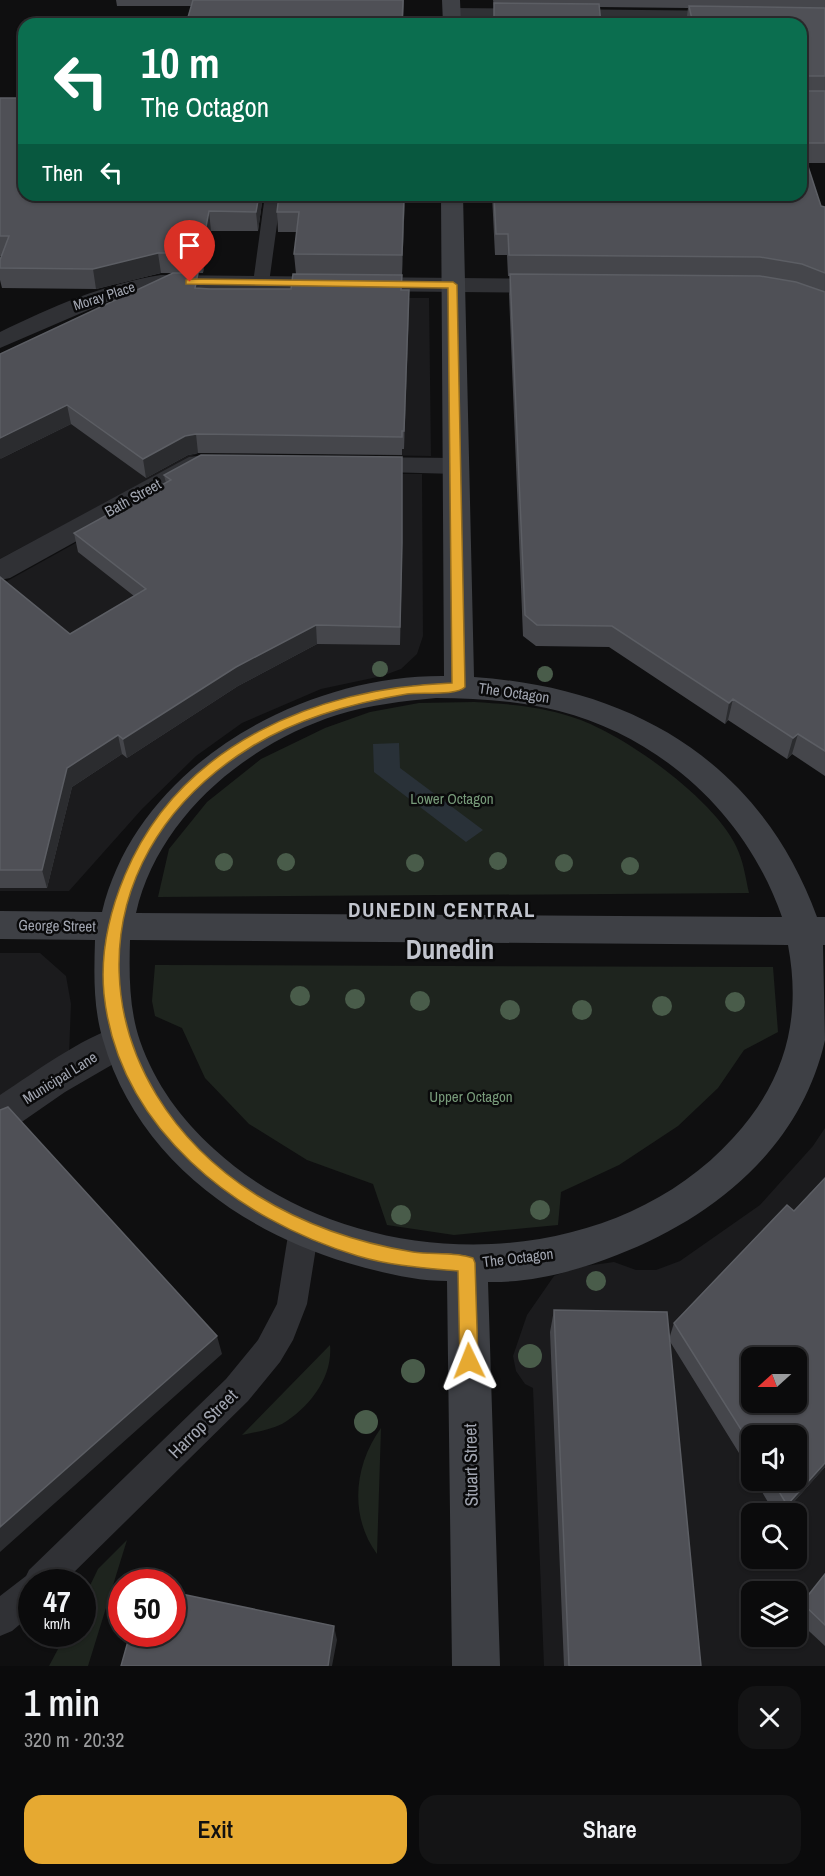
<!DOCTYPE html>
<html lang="en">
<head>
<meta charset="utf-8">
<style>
  :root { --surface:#0b0b0c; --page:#141415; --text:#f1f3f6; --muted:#9a9b9d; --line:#2b2b2d; --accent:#e6a931 }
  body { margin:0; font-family:"Archivo Narrow",sans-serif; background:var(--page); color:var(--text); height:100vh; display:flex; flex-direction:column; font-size:22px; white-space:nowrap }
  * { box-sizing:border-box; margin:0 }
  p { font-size:20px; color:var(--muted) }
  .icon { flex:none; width:33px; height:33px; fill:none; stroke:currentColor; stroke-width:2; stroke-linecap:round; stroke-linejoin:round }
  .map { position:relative; height:1666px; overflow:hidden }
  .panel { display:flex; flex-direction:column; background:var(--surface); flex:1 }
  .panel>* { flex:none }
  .guide { position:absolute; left:18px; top:18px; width:789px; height:183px; border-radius:18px; box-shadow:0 2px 4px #0004,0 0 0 2px var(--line); background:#0b6e4f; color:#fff; overflow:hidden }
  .needle { width:39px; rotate:249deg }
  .buttons { position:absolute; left:741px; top:1347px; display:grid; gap:12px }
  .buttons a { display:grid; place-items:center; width:66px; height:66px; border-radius:12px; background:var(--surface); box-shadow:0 2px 4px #0004,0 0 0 2px var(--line); font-size:30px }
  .speed { position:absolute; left:18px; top:1569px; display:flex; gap:12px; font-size:30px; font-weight:700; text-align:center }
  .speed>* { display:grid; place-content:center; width:78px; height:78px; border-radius:50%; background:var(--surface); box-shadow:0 2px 4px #0004,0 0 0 2px var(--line); line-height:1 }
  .speed small { font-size:15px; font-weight:400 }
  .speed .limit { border:9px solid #d22; background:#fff; color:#111 }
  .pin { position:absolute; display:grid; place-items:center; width:51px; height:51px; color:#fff; margin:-62px -26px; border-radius:50% 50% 50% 0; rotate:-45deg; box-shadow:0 0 6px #0007 }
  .pin .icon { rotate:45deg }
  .me { position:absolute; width:66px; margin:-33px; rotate:358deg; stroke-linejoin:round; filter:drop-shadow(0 0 4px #0008) }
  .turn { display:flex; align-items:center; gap:21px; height:126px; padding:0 24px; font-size:27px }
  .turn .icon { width:78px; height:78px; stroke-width:2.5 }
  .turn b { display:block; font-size:42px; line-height:51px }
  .then { display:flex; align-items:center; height:57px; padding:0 24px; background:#0003; gap:12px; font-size:22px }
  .round { display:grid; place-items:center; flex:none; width:63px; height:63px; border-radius:18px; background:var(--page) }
  .headline { display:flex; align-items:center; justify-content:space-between; height:102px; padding:0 24px }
  h1 { font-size:36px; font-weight:600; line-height:45px }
  .primary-button { display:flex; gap:12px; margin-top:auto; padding:12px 24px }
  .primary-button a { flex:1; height:69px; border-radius:18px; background:var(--accent); color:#111; font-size:24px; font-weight:600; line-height:69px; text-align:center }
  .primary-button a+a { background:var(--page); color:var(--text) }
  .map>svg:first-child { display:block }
</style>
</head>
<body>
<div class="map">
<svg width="825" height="1666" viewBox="0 0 825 1666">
  <rect width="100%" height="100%" fill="#0f0f10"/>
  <!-- built -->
  <path fill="#1b1b1d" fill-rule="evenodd" d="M 134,298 L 429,298 L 431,456 L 200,452 L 0,559 L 0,362 Z
    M 200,474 L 422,474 L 423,636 L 417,654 L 401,669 L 382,676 L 321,689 L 242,723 L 196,756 L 142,809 L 69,891 L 0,891 L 0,585 Z
    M 0,953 L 40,953 L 66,976 L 71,1004 L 69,1055 L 0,1133 Z
    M 825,1128 L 825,1666 L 544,1666 L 533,1388 L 525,1384 L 516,1371 L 513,1356 L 527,1315 L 554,1276 L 578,1267 L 614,1262 L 636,1270 L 656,1270 L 680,1261 L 760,1205 L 813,1146 ZM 752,1358 L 796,1358 L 796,1402 L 752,1402 ZM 752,1436 L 796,1436 L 796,1480 L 752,1480 ZM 752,1514 L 796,1514 L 796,1558 L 752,1558 ZM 752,1592 L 796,1592 L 796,1636 L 752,1636 Z"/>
  <!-- green -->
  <path fill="#1e241e" d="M 474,702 C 508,704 539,706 572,717 C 622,732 721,803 739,853 C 744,865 746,880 749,893 L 158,897 L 169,849 L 207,802 L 261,759 L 325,728 L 370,712 L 419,703 Z
    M 155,965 L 773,967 L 778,1032 L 744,1050 L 718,1088 L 678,1126 L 619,1165 L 561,1192 L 558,1225 L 454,1235 L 387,1225 L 373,1184 L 307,1160 L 249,1124 L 205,1078 L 182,1028 L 155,1016 L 152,1001 Z
    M 330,1345 C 333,1377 310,1407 282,1424 C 270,1430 255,1432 242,1435 Z
    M 381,1428 L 377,1554 C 349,1516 354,1465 381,1428 Z
    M 127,1540 L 88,1666 L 49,1666 L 66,1634 L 82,1634 L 83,1600 L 98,1569 Z"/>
  <!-- water -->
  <path fill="#293138" d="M 399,743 L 400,768 L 483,830 L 466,842 L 374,772 L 373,744 Z"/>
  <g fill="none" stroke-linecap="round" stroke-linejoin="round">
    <!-- service -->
    <path fill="#303135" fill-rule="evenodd" d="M 265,195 L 281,195 L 269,283 L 261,288 L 253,283 Z
      M 304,1215 L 314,1219 L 319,1229 L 307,1304 L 293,1340 L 280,1362 L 248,1401 L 64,1582 L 32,1582 L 32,1614 L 12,1631 L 0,1636 L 0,1596 L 26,1576 L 29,1570 L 226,1379 L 258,1340 L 277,1304 L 289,1229 L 294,1219 Z"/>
    <!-- pedestrian -->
    <path fill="#303135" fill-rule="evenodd" d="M 121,1025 L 134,1030 L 139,1041 L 134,1052 L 65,1092 L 13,1128 L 0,1133 L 0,1095 C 38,1070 78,1040 121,1025 Z"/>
    <!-- minor -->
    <path fill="#303135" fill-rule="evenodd" d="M 452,8 L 732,11 L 741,17 L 732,23 L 446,18 L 443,14 L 446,10 Z
      M 204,455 L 213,457 L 217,463 L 213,469 L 203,471 L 10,578 L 0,580 L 0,559 L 189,457 Z
      M 358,457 L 456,458 L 465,460 L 469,466 L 465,472 L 456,474 L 349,471 L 345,465 L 349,459 Z"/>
    <!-- tertiary -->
    <path fill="#303135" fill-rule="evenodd" d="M 161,275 L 554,279 L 562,281 L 566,286 L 562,291 L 554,293 L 161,289 L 107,302 L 0,348 L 0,332 C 52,307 103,284 161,275 Z"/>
    <!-- secondary -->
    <path fill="#3e4045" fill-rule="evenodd" d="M 442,0 L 460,0 L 461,24 L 443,24 Z
      M 441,195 L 463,195 L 474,677 C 634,688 761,763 817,917 L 825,917 L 825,945 L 823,945 L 825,1040 C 801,1147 715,1217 617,1255 C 577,1271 531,1283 488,1282 L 500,1666 L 452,1666 L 447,1281 C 414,1281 380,1272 348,1263 C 238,1230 136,1156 103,1040 C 93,1007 94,974 95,940 L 0,939 L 0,911 L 102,912 C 137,766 300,675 444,676 ZM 436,698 C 477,698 519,701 559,711 C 663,738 747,816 782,917 L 136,913 C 158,817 246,744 337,715 C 369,705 403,701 436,698 ZM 130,940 L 788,945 C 802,1020 785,1081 733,1138 C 604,1280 352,1276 214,1149 C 181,1119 155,1084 140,1041 C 129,1009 129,974 130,940 Z"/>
  </g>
  <!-- trees -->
  <g fill="#495c4a">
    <circle cx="380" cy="669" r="8"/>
    <circle cx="545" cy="674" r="8"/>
    <circle cx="498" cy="861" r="9"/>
    <circle cx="224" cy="862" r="9"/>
    <circle cx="286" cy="862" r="9"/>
    <circle cx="415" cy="863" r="9"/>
    <circle cx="564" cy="863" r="9"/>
    <circle cx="630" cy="866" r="9"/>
    <circle cx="300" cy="996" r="10"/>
    <circle cx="355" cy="999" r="10"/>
    <circle cx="420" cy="1001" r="10"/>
    <circle cx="735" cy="1002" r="10"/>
    <circle cx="662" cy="1006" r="10"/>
    <circle cx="510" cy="1010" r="10"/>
    <circle cx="582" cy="1010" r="10"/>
    <circle cx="540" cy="1210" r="10"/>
    <circle cx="401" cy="1215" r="10"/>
    <circle cx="596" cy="1281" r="10"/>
    <circle cx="530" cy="1356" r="12"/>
    <circle cx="413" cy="1371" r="12"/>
    <circle cx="366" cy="1422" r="12"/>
  </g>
  <!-- wall -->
  <path fill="#45464b" d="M 116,0 L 404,0 L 403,24 L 186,24 L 192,6 L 117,6 Z
    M 493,0 L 825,0 L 825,163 L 807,163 L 821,206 L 825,207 L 825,776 L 792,754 L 787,759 L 728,720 L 725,724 L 609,647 L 536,646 L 523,636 L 509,294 L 510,276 L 508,276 L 507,255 L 495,255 L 492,195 L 801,195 L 801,24 L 686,24 L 688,8 L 599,7 L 601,24 L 494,24 L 494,6 Z
    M 0,98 L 24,195 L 263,195 L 258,231 L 211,231 L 203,273 L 161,273 L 96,289 L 2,288 L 0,280 L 0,260 L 2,256 L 0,256 Z
    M 279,195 L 405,195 L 402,275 L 296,274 L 294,254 L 297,232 L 278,232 L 277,212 Z
    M 199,288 L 402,290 L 409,308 L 404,449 L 402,449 L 402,455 L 198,453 L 188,455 L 146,478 L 71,424 L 0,459 Z
    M 164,475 L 402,562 L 400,645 L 317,644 L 238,686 L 127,758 L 122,754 L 72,787 L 47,888 L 0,888 L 0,577 L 70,634 L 134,596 L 78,552 L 74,533 L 166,483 Z
    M 825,1178 L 825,1467 L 783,1514 L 775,1514 L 755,1480 L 796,1480 L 752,1436 L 752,1474 L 669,1340 L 701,1666 L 564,1666 L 550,1332 L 554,1310 L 669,1339 L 674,1323 L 794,1211 Z
    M 825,1574 L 825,1646 L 796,1619 L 796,1611 Z"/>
  <!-- shaded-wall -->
  <path fill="#2b2c2f" d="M 259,195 L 263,195 L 258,231 L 256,212 Z
    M 404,195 L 405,195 L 402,275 L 402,255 Z
    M 209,211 L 211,231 L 203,273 L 201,253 Z
    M 158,253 L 161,273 L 96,289 L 93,269 Z
    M 198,273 L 200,292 L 195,288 Z
    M 409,290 L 409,308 L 404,449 L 404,431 Z
    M 67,405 L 71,424 L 0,459 L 0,438 Z
    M 196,434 L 198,453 L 188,455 L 146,478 L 143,459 L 185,436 Z
    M 402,457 L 402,562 L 400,645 L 400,627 Z
    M 316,625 L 317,644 L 238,686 L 127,758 L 123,739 L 236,667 Z
    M 733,699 L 728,720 L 725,724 L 729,703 Z
    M 798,734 L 792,754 L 787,759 L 793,738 Z
    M 118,735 L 122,754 L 72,787 L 47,888 L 42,870 L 67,768 Z
    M 217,1336 L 222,1354 L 0,1552 L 0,1527 Z
    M 825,1463 L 825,1467 L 783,1514 L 782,1514 L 787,1505 Z
    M 334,1626 L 337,1640 L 332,1666 L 328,1666 Z"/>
  <!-- building -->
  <path fill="#4f5056" stroke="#5c5e64" stroke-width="1.5" fill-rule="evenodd" d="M 193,0 L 403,0 L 402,24 L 186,24 Z
    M 494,3 L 599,4 L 601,24 L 494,24 Z
    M 689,6 L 825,8 L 825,76 L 803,76 L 803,91 L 825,91 L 825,143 L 801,143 L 801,24 L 693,24 Z
    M 0,98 L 24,98 L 24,195 L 259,195 L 256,212 L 209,211 L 201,253 L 158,253 L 93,269 L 0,268 L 0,260 L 9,236 L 0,236 Z
    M 801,145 L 821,206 L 825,207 L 825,273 L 802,264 L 760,257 L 509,255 L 508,234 L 496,234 L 494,195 L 801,195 Z
    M 279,195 L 404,195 L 402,255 L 294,254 L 299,212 L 277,212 Z
    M 173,273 L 198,273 L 195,288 L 210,289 L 291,289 L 293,274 L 402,275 L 401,290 L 409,290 L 404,431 L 402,431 L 402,437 L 196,434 L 185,436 L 143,459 L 67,405 L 0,438 L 0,354 Z
    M 510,274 L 760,276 L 796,282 L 825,292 L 825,751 L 798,734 L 793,738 L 733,699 L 729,703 L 612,626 L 537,625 L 525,615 Z
    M 201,455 L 402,457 L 402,543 L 400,627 L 316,625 L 236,667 L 123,739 L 118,735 L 67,768 L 42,870 L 0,870 L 0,577 L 70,634 L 146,589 L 74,533 L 171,480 L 164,475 Z
    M 8,1107 L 217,1336 L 0,1527 L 0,1110 Z
    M 825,1178 L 825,1463 L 787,1505 L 772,1480 L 796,1480 L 796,1436 L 752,1436 L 752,1447 L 674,1323 L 787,1205 L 794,1211 ZM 752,1358 L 796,1358 L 796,1402 L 752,1402 Z
    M 554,1310 L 667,1312 L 701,1666 L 569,1666 Z
    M 825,1574 L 825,1625 L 802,1603 Z
    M 172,1592 L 334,1626 L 328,1666 L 121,1666 L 130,1634 L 172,1634 Z"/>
  <!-- route -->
  <path fill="#e6a931" stroke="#966e20" stroke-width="1.5" d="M 190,279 L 453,282 L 457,285 L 465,687 C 457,696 420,692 407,694 C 352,703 298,718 251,747 C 67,860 81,1085 258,1196 C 305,1225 358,1243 413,1252 C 432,1255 454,1251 473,1258 L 475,1263 L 478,1361 L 475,1368 L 469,1370 L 463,1368 L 460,1361 L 458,1271 C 425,1268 391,1266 358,1256 C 237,1220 118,1128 104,994 C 100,952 109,913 125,875 C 180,743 318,688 452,683 L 448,288 L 186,284 L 186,280 Z"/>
  <g text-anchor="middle" stroke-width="5" stroke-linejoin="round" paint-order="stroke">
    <!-- far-street labels -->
    <g font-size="14" fill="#a1a5b0" stroke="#0a0a0b">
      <text transform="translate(104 296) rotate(-18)" y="5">Moray Place</text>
    </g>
    <!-- street labels -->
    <g font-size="15" fill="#a1a5b0" stroke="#0a0a0b">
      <text transform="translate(133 498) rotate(-29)" y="5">Bath Street</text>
      <text transform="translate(514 693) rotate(8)" y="5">The Octagon</text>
      <text transform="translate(57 926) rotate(1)" y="5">George Street</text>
      <text transform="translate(60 1078) rotate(-32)" y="5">Municipal Lane</text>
      <text transform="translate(518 1258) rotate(-7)" y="5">The Octagon</text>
    </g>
    <!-- park labels -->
    <g font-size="15" fill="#789b7a" stroke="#0a0a0b">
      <text x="452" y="804">Lower Octagon</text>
      <text x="471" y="1102">Upper Octagon</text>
    </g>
    <!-- near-street labels -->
    <g font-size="18" fill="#a1a5b0" stroke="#0a0a0b">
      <text transform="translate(203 1424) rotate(-45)" y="6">Harrop Street</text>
      <text transform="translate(471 1465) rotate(-91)" y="6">Stuart Street</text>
    </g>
    <!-- district labels -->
    <g font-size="21" font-weight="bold" letter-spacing="1.5" fill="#c1c4cd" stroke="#0a0a0b">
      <text x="442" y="917">DUNEDIN CENTRAL</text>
    </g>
    <!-- town labels -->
    <g font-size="27" font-weight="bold" fill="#c1c4cd" stroke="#0a0a0b">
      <text x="450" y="959">Dunedin</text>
    </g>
  </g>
</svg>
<div class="buttons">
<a><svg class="needle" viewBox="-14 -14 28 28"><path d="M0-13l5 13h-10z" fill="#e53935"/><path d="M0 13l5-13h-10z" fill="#9a9b9d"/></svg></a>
<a><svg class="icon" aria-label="sound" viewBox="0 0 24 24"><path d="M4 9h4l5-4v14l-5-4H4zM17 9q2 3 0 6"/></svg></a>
<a><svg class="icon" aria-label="search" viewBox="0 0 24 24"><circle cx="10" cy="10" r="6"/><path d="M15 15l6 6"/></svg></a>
<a><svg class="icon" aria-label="layers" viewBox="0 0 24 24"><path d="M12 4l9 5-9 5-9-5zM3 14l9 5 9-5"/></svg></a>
</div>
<div class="speed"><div>47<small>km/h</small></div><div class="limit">50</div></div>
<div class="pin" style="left:190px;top:282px;background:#d93025"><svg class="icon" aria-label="arrive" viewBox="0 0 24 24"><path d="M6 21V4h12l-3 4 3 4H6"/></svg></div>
<svg class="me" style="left:469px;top:1361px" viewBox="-20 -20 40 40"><path d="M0-17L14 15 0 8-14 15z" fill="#e6a931" stroke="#fff" stroke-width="4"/></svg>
<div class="guide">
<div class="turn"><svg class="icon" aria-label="left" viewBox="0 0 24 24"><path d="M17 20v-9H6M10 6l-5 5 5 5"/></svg><div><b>10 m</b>The Octagon</div></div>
<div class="then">Then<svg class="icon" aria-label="left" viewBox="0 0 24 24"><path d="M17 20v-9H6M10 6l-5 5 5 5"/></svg></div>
</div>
</div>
<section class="panel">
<div class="headline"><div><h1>1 min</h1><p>320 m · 20:32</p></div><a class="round"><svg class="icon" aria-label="close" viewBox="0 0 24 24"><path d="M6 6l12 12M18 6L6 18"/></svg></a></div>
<div class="primary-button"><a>Exit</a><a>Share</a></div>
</section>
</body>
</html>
